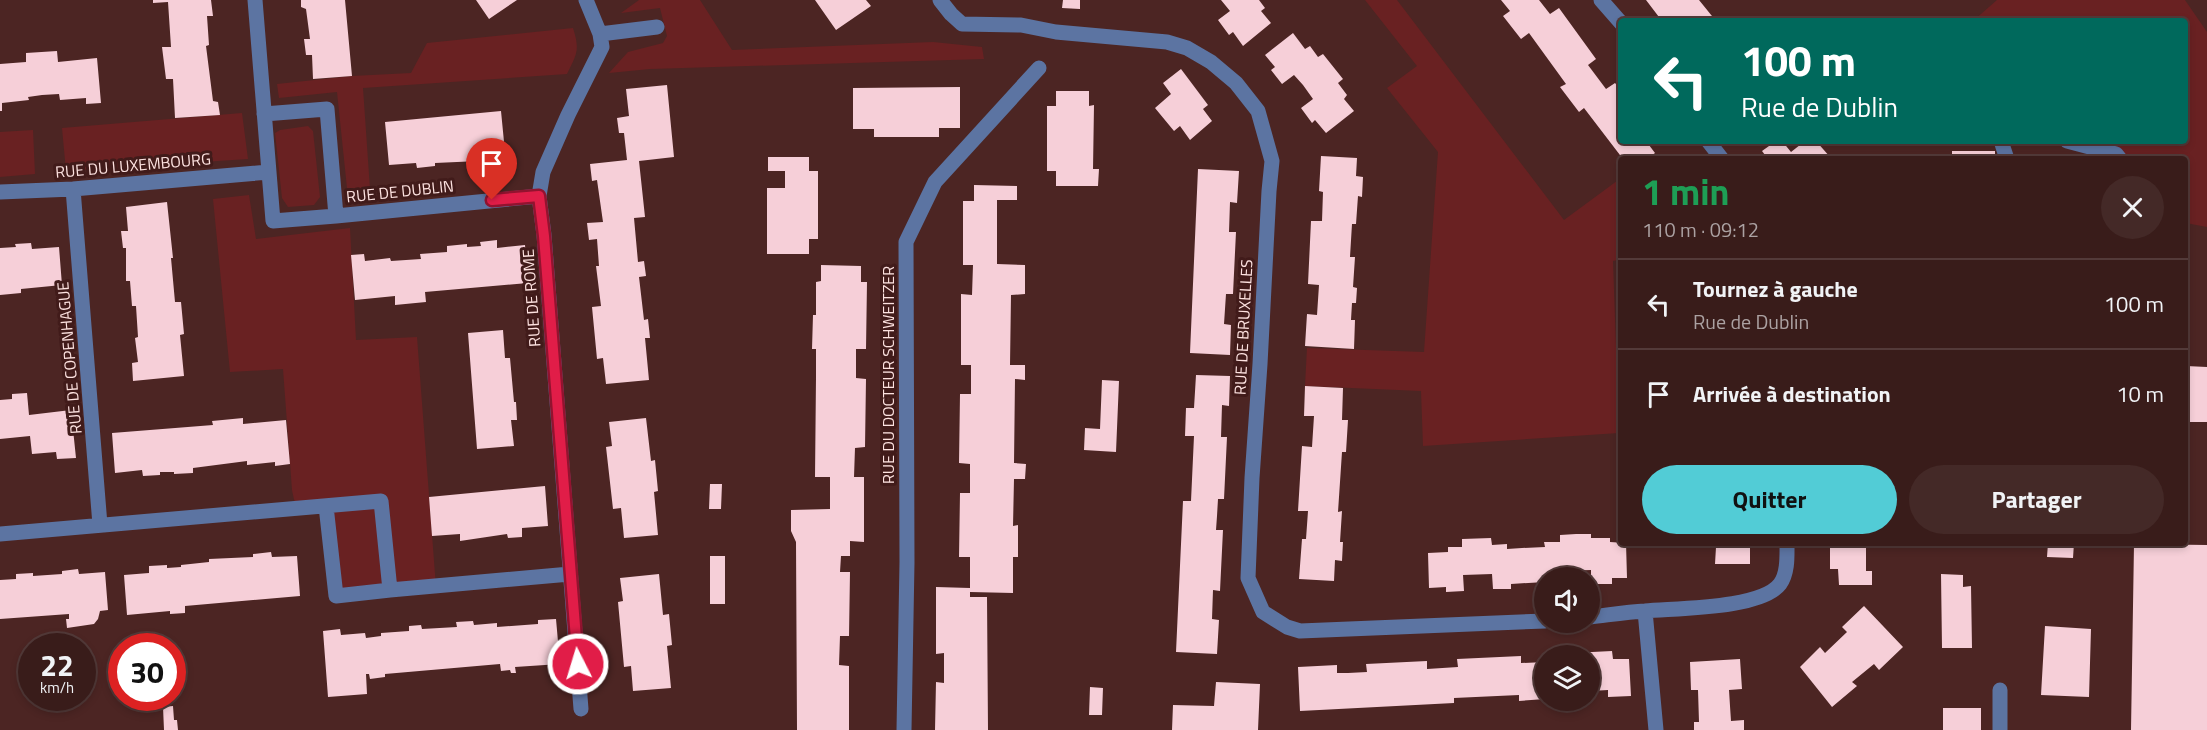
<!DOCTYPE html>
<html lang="fr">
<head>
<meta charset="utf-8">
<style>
  :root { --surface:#391c1a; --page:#442927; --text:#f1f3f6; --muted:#aba1a2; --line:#533a39; --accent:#52ccd6 }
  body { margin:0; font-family:"Titillium Web",sans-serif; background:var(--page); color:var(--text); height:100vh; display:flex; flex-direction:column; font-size:22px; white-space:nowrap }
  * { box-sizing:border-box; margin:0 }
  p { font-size:20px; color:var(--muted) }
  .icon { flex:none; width:33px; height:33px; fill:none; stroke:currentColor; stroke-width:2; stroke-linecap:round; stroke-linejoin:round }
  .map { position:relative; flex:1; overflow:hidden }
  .panel { position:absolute; left:1618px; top:156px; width:570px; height:390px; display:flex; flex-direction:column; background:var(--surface); border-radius:6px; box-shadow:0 3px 9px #0003,0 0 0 2px var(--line) }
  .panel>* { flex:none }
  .hud { position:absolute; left:1618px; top:18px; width:570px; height:126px; border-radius:6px; box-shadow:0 3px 9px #0003,0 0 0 2px var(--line); background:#00695c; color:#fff; overflow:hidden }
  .buttons { position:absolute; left:1534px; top:567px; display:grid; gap:12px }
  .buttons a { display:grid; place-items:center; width:66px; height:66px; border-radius:50%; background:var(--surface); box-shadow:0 3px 9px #0003,0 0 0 2px var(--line); font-size:30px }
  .speed { position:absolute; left:18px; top:633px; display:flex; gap:12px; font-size:30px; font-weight:700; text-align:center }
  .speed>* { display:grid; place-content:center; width:78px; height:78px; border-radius:50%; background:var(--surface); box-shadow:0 3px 9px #0003,0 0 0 2px var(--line); line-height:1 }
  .speed small { font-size:15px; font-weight:400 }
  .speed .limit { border:9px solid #d22; background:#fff; color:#111 }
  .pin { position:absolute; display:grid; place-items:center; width:51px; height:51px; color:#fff; margin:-62px -26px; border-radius:50% 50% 50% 0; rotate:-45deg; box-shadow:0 0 6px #0007 }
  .pin .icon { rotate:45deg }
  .me { position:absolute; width:66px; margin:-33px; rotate:355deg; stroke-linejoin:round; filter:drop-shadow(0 0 4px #0008) }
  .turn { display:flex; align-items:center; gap:21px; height:126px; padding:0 24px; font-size:27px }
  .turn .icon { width:78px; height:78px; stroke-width:2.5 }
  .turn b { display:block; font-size:42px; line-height:51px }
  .round { display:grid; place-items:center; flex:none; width:63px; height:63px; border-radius:32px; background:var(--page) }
  .overview { display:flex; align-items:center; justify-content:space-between; height:102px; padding:0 24px }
  h1 { font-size:36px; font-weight:700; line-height:45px; color:#1e9e55 }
  .action { display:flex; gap:12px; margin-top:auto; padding:12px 24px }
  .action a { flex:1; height:69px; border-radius:36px; background:var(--accent); color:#111; font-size:24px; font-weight:700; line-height:69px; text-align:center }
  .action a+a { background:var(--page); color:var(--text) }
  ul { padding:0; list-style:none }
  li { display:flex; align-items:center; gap:18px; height:90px; padding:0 24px; border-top:2px solid var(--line) }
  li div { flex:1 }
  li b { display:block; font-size:22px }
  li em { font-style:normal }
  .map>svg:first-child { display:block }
</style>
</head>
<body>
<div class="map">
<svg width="2207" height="730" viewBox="0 0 2207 730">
  <rect width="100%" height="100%" fill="#4c2523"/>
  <!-- green -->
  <path fill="#692122" d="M 639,0 L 700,0 L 732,50 L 933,42 L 982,47 L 984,59 L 650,69 L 609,73 L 628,52 L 663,43 L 667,36 L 660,8 L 621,13 Z
    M 1365,0 L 1397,0 L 1564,220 L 1621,178 L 1621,259 L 1613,261 L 1619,433 L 1423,446 L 1421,391 L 1305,386 L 1307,348 L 1424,352 L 1438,152 L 1387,88 L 1417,66 Z
    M 1997,0 L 2185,0 L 2207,32 L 2207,227 L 2186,223 L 2186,159 L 2120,159 L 2067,141 L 2186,141 L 2186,21 L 1973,21 Z
    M 573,28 C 580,50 577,54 567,74 L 363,88 L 370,189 L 347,188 L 337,92 L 279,98 L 277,84 L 352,76 L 411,73 L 427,43 Z
    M 242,113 L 248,159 L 66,171 L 62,128 Z
    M 308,126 L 313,131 L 320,197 L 314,205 L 288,207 L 282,198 L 275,133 L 280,130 Z
    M 33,130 L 35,174 L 0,177 L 0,132 Z
    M 249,195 L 256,239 L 350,228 L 356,340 L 417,337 L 436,587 L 336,596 L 326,507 L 296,509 L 292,490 L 283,369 L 230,372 L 213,199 Z"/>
  <!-- building -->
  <path fill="#f6cfd8" d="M 153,0 L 211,0 L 213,16 L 207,16 L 209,45 L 206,46 L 213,101 L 218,102 L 220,115 L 175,118 L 173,79 L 166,79 L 162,47 L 171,47 L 168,2 L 153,3 Z
    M 301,0 L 345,0 L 352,76 L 313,79 L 312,55 L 306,55 L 304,39 L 310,39 L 306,9 L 301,7 Z
    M 476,0 L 517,0 L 489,19 Z
    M 815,0 L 866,0 L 871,6 L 836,30 Z
    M 1063,0 L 1080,0 L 1080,9 L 1062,8 Z
    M 1221,0 L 1259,0 L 1265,8 L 1261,11 L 1271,23 L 1243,46 L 1233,32 L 1229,35 L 1218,20 L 1230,11 Z
    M 1501,0 L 1539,0 L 1550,14 L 1559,8 L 1596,59 L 1588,65 L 1606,89 L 1615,83 L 1622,91 L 1622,141 L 1646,141 L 1655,153 L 1647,159 L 1623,159 L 1584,108 L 1579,112 L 1560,87 L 1566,84 L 1529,33 L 1521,39 L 1503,16 L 1510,11 Z
    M 1646,0 L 1699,0 L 1716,21 L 1662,21 Z
    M 1293,33 L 1305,49 L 1310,46 L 1318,57 L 1323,54 L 1343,79 L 1338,83 L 1347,95 L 1344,99 L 1354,111 L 1326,133 L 1315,120 L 1312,123 L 1301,108 L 1313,99 L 1303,85 L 1294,75 L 1282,84 L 1271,70 L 1275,67 L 1265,55 Z
    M 57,51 L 58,62 L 97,58 L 101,103 L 86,104 L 86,98 L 60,100 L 59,94 L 42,95 L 28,97 L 29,100 L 2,103 L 2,111 L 0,111 L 0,64 L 26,62 L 26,53 Z
    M 1181,69 L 1208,105 L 1203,109 L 1212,121 L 1190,140 L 1180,126 L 1174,131 L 1155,108 L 1171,94 L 1163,83 Z
    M 667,85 L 674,157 L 639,161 L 645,217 L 634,218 L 638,262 L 644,261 L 646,276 L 639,277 L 644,320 L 648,319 L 650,338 L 645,338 L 649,380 L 606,384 L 603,358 L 597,359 L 592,307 L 601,306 L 596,266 L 599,266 L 597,239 L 589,240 L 587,223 L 603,222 L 597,180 L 592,181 L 590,164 L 627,160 L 624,133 L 619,133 L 617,118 L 629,116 L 626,89 Z
    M 960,87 L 960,128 L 939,128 L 939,137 L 874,137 L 874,129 L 853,129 L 853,88 Z
    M 1056,91 L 1089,91 L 1089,106 L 1094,105 L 1093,169 L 1099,169 L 1098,186 L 1056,186 L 1056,171 L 1047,171 L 1047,106 L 1056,106 Z
    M 501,111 L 505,152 L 479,155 L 479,161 L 435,163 L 435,166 L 417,168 L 416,163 L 389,165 L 385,122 Z
    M 1776,141 L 1782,141 L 1791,152 L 1805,141 L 1816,141 L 1830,157 L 1827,159 L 1768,159 L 1762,151 Z
    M 1952,151 L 1995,151 L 1995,159 L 1952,159 Z
    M 1321,156 L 1357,158 L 1356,176 L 1363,177 L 1362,197 L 1358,196 L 1356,224 L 1352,224 L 1350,257 L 1355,257 L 1353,287 L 1357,288 L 1356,303 L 1352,303 L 1351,320 L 1355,320 L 1354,349 L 1305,346 L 1307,314 L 1317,315 L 1319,285 L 1308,284 L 1311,221 L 1322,221 L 1323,192 L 1319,191 Z
    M 768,157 L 809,157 L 809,171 L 818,171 L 818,239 L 809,239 L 809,254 L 767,254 L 767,188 L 785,188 L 785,171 L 768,171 Z
    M 1198,169 L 1239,171 L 1237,203 L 1230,202 L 1229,232 L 1236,232 L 1233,294 L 1226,294 L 1224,324 L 1231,325 L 1230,355 L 1190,353 Z
    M 974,185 L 1017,186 L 1017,200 L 997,200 L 997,264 L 1025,265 L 1025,294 L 1011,295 L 1010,365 L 1025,365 L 1025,380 L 1015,379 L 1014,463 L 1026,464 L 1025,479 L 1014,479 L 1013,526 L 1018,525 L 1018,557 L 1013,557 L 1013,593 L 970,592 L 970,597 L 987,597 L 988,730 L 935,730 L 936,682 L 944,683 L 944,653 L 936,654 L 936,587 L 970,588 L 970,557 L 959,557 L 960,493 L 970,493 L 970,464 L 959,463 L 960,394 L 971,394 L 971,365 L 961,365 L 961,294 L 972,295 L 973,265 L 963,265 L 963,201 L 974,201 Z
    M 167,202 L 173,258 L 171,258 L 175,302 L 181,302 L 184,334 L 180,335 L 184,376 L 133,381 L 132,363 L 138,362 L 135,338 L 138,337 L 136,306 L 132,306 L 130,281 L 126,281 L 126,248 L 123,248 L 121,231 L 128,231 L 126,207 Z
    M 497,240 L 497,248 L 525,245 L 528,283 L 425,292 L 426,302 L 395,305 L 395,296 L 355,300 L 351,255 L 364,254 L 365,261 L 390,258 L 391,261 L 421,259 L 420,254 L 447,252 L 447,246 L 467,244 L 467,247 L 481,246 L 480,242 Z
    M 31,243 L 32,249 L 59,247 L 62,285 L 21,289 L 21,293 L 0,295 L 0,248 L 16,247 L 15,244 Z
    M 821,265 L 861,266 L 861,282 L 867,282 L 866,349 L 856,349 L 856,378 L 866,379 L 865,447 L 855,448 L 854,477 L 864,477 L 864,542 L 850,541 L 850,556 L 841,556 L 840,572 L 850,572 L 849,636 L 840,636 L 839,665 L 849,666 L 849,730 L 797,730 L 796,542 L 791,531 L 791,510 L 830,509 L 830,477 L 815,477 L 816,377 L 816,349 L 812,349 L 813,315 L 816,315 L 816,282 L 821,281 Z
    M 503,330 L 505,358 L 510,358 L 514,402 L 516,402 L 517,420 L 511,420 L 514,446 L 477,449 L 468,333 Z
    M 2186,366 L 2207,367 L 2207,422 L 2186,422 Z
    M 1196,375 L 1230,376 L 1229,406 L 1222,405 L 1221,437 L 1227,437 L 1224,499 L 1218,499 L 1217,516 L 1216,530 L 1223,530 L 1220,591 L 1213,590 L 1212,619 L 1219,620 L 1217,654 L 1176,652 L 1183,501 L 1191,501 L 1194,436 L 1185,436 L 1186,408 L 1194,408 Z
    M 1102,380 L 1119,381 L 1116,452 L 1084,450 L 1085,428 L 1100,429 Z
    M 1305,386 L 1343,388 L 1342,420 L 1348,420 L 1346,452 L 1342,452 L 1338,512 L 1342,511 L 1340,542 L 1343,542 L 1342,561 L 1335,560 L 1334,581 L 1299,579 L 1302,539 L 1306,539 L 1308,511 L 1298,511 L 1302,446 L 1312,447 L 1314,416 L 1304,416 Z
    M 27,393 L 29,415 L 71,410 L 76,458 L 57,459 L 56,452 L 32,454 L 30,436 L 0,439 L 0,400 L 12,399 L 12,394 Z
    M 243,418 L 243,424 L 286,420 L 290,464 L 275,466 L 275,462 L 247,465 L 247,461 L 193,468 L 193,473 L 174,474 L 174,472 L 160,472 L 160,475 L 143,476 L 142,470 L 115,473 L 112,433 L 213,425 L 212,421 Z
    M 646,418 L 651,461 L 655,460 L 658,491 L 654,492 L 658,535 L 624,538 L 621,508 L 613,509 L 606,447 L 612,446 L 609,422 Z
    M 710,484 L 722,484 L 721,509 L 709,509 Z
    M 545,486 L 548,526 L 522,528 L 522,537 L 508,538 L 507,534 L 460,541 L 460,534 L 432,536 L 429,497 Z
    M 1576,534 L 1591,534 L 1591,538 L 1610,538 L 1610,542 L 1626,543 L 1627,578 L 1612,578 L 1612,584 L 1591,584 L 1591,570 L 1562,571 L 1562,578 L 1545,578 L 1545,582 L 1511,584 L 1511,589 L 1493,589 L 1492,574 L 1463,575 L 1464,591 L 1446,592 L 1446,587 L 1429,588 L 1428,553 L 1448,552 L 1448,547 L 1462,547 L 1462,539 L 1491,538 L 1492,545 L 1507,544 L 1507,549 L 1522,548 L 1545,547 L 1544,542 L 1560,542 L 1560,535 Z
    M 1708,543 L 1750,543 L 1750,564 L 1715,564 L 1716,547 L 1708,547 Z
    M 1830,543 L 1866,543 L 1866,571 L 1872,571 L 1872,585 L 1839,585 L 1838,569 L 1830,569 Z
    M 2048,543 L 2074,543 L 2073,558 L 2047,557 Z
    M 2134,544 L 2207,545 L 2207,730 L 2131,730 Z
    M 271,552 L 272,557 L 297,556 L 300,596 L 185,606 L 185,613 L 170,614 L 170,611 L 127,615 L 124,575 L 149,573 L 149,566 L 167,565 L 167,568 L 181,567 L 181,565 L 209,562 L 209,559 L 253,557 L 253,554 Z
    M 710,556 L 725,556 L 725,604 L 710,604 Z
    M 78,569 L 79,574 L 105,572 L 108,610 L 100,611 L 98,619 L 94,624 L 67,628 L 66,619 L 69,619 L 69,614 L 0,619 L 0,580 L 16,579 L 16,574 L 33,573 L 33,576 L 62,574 L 62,571 Z
    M 659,574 L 663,615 L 669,614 L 672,645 L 667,646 L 671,688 L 633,691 L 631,666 L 624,667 L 618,602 L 623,601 L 620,578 Z
    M 1941,574 L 1963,575 L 1963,587 L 1971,586 L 1972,648 L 1942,648 Z
    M 1864,606 L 1903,647 L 1879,670 L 1874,664 L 1852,682 L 1857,686 L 1832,707 L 1800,667 L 1820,647 L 1825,653 L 1847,632 L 1842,627 Z
    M 556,619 L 560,664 L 515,667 L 516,673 L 511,673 L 510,670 L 501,671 L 500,664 L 385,674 L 385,677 L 370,679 L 369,674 L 366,674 L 367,694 L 328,697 L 323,631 L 340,629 L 341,635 L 365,633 L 366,638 L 381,636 L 381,633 L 409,631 L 409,626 L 421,625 L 422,629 L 457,627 L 456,622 L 473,621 L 474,625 L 497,623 L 497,627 L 538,624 L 538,620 Z
    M 2045,626 L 2091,629 L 2089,697 L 2041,695 Z
    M 1612,651 L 1613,659 L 1629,659 L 1631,696 L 1608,697 L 1608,690 L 1590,691 L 1590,656 L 1552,656 L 1552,654 Z
    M 1521,656 L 1521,663 L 1545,662 L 1545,699 L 1519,701 L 1519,695 L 1454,698 L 1454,703 L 1300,711 L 1298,667 L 1337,665 L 1337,673 L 1348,673 L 1367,672 L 1366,664 L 1427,661 L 1427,669 L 1458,667 L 1457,659 Z
    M 1740,659 L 1742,689 L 1729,690 L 1730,706 L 1731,721 L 1744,720 L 1744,730 L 1694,730 L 1694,722 L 1699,722 L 1698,690 L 1691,690 L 1690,662 Z
    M 1216,682 L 1260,684 L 1258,730 L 1172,730 L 1173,705 L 1214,706 Z
    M 1090,687 L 1103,688 L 1102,715 L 1089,715 Z
    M 173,706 L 174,720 L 177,720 L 178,730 L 164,730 L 163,707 Z
    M 1943,708 L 1981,708 L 1981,730 L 1943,730 Z"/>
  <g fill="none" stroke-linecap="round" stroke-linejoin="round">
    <!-- minor -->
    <path stroke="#5c74a2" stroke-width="15" d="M 255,0 L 273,221 L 336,216 L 327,109 L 264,114
      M 940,0 L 951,14 L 962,24 L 1021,25 L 1056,32 L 1167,42 L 1187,48 L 1211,62 L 1236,83 L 1258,111 L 1272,161 L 1269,191 L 1260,364 L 1252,478 L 1248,578 L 1263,612 L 1287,627 L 1300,631 L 1545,621
      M 1601,0 L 1622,24
      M 600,34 L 657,27
      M 1708,141 L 1722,159
      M 2001,141 L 2007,159
      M 2067,141 L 2116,154 L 2120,159
      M 73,189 L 100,525
      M 0,192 L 73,189 L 269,172
      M 336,216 L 539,196
      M 0,534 L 381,501 L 390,590 L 336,596 L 326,506
      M 390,590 L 570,574
      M 1645,611 L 1656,730
      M 1590,617 C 1608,615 1627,612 1645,611 C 1676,608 1761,609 1780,584 C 1788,573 1787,556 1787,543
      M 581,709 L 544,235 L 539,196 L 543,172 L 568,115 L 602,47 L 600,34 L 586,0
      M 904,730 L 907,562 L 906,242 L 935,182 L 1039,68
      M 2000,730 L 2000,690"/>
  </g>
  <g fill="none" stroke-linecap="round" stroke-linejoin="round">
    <!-- route casing -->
    <g stroke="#92132f" stroke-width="15">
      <path id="route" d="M 492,200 L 539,196 L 544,236 L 578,664"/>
    </g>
    <!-- route -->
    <use href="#route" stroke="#e11d48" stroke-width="10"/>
  </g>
  <g text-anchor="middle" stroke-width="6" stroke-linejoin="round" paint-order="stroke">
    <!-- street labels -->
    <g font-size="16" fill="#fde2e0" stroke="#411b1a">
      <text transform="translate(133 165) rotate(-5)" y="6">RUE DU LUXEMBOURG</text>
      <text transform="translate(400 191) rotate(-6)" y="6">RUE DE DUBLIN</text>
      <text transform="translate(531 298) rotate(-94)" y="6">RUE DE ROME</text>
      <text transform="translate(1243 327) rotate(-87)" y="6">RUE DE BRUXELLES</text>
      <text transform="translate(69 358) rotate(-95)" y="6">RUE DE COPENHAGUE</text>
      <text transform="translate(888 375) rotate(-90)" y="6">RUE DU DOCTEUR SCHWEITZER</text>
    </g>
  </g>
</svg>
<div class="buttons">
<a><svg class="icon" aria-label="sound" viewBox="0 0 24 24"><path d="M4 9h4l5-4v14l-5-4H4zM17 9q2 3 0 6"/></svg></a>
<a><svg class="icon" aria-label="layers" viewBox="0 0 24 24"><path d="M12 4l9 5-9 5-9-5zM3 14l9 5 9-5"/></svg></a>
</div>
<div class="speed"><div>22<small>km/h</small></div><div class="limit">30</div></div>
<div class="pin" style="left:492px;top:200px;background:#d93025"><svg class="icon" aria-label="arrive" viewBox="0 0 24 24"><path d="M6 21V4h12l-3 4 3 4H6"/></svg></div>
<svg class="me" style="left:578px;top:664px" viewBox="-20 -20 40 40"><circle r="17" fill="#e11d48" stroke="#fff" stroke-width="3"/><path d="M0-11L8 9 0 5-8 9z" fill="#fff"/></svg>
<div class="hud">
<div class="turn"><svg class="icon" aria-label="left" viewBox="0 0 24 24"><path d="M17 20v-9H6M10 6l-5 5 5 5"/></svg><div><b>100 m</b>Rue de Dublin</div></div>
</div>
<section class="panel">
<div class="overview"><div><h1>1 min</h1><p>110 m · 09:12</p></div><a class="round"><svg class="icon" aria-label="close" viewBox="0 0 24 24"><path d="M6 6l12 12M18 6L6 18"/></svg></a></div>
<ul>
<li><svg class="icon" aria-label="left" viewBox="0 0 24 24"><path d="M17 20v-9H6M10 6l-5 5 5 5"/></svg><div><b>Tournez à gauche</b><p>Rue de Dublin</p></div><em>100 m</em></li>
<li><svg class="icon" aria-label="arrive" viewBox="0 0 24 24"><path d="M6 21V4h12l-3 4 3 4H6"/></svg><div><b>Arrivée à destination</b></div><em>10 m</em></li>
</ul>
<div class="action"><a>Quitter</a><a>Partager</a></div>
</section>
</div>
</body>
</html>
